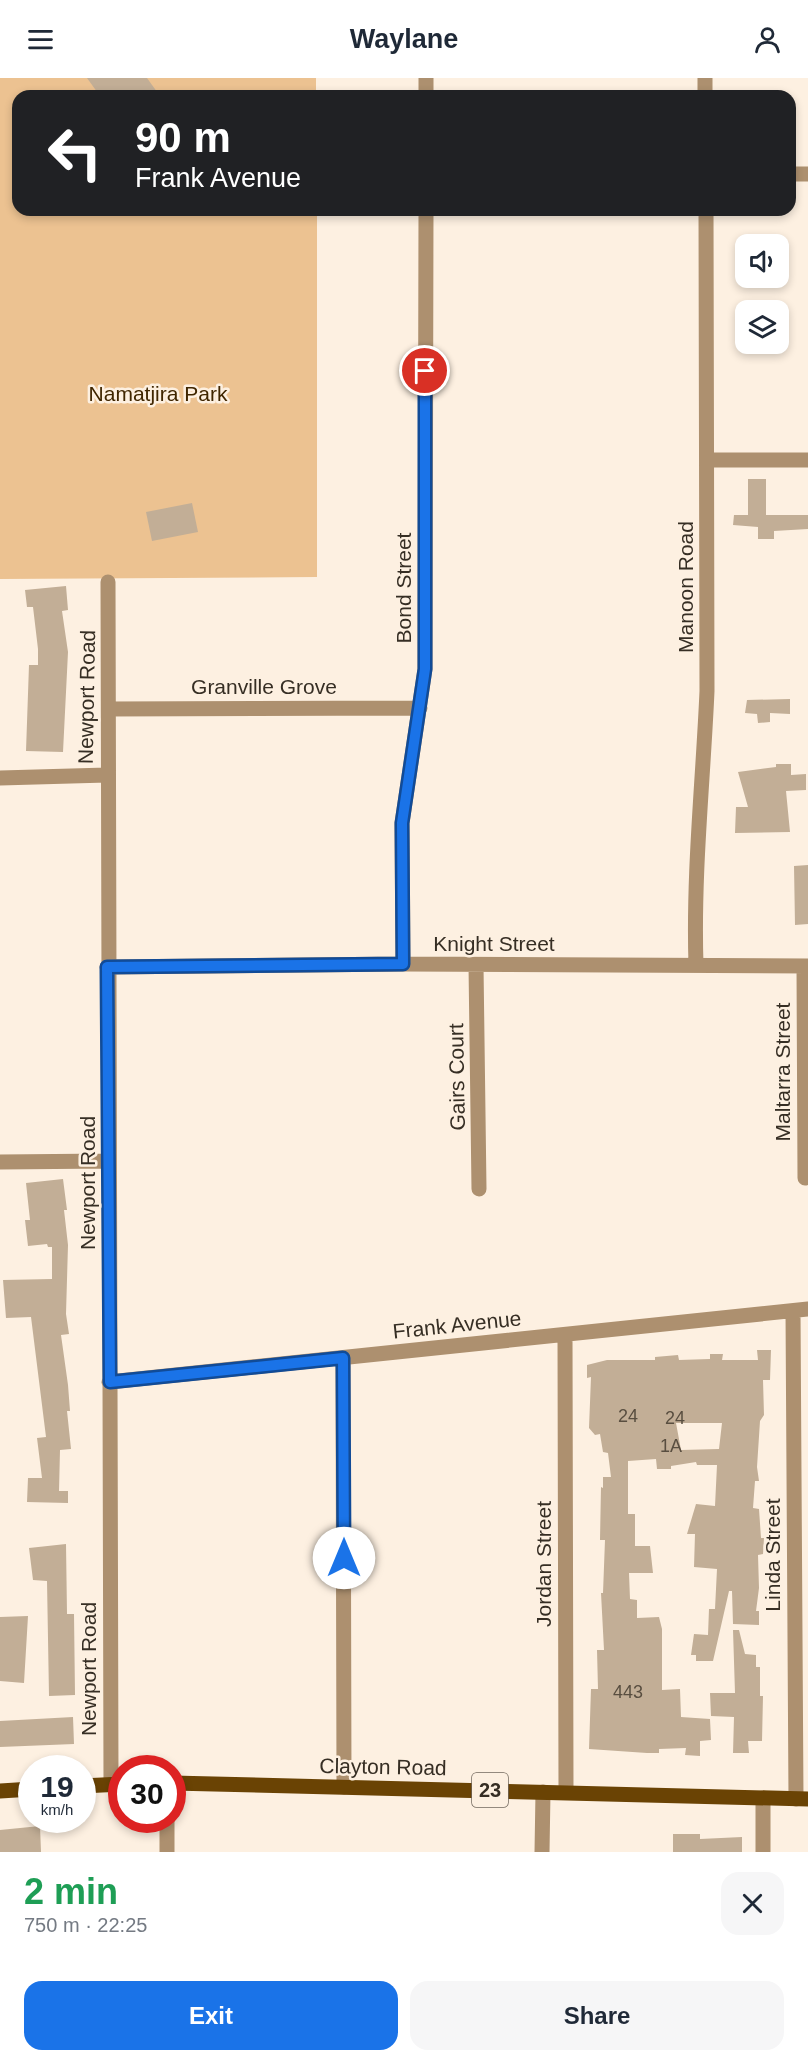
<!DOCTYPE html>
<html lang="en">
<head>
<meta charset="utf-8">
<style>
  :root { --surface:#fff; --page:#f6f6f7; --text:#1f2937; --muted:#747a83; --accent:#1a73e8 }
  body { margin:0; font-family:Arial,sans-serif; background:var(--page); color:var(--text); height:100vh; display:flex; flex-direction:column; font-size:22px; white-space:nowrap }
  * { box-sizing:border-box; margin:0 }
  p { font-size:20px; color:var(--muted) }
  .icon { flex:none; width:33px; height:33px; fill:none; stroke:currentColor; stroke-width:2; stroke-linecap:round; stroke-linejoin:round }
  .map { position:relative; height:1774px; overflow:hidden }
  .side { display:flex; flex-direction:column; background:var(--surface); flex:1 }
  .side>* { flex:none }
  .banner { position:absolute; left:12px; top:12px; width:784px; height:126px; border-radius:18px; box-shadow:0 3px 9px #0003; background:#202124; color:#fff; overflow:hidden }
  .buttons { position:absolute; left:735px; top:156px; display:grid; gap:12px }
  .buttons a { display:grid; place-items:center; width:54px; height:54px; border-radius:12px; background:var(--surface); box-shadow:0 3px 9px #0003; font-size:30px }
  .speed { position:absolute; left:18px; top:1677px; display:flex; gap:12px; font-size:30px; font-weight:700; text-align:center }
  .speed>* { display:grid; place-content:center; width:78px; height:78px; border-radius:50%; background:var(--surface); box-shadow:0 3px 9px #0003; line-height:1 }
  .speed small { font-size:15px; font-weight:400 }
  .speed .limit { border:9px solid #d22; background:#fff; color:#111 }
  .pin { position:absolute; display:grid; place-items:center; width:51px; height:51px; color:#fff; margin:-26px; border:3px solid #fff; border-radius:50%; box-shadow:0 2px 6px #0007 }
  .me { position:absolute; width:66px; margin:-33px; rotate:0deg; stroke-linejoin:round; filter:drop-shadow(0 0 4px #0008) }
  .turn { display:flex; align-items:center; gap:21px; height:126px; padding:0 24px; font-size:27px }
  .turn .icon { width:78px; height:78px; stroke-width:2.5 }
  .turn b { display:block; font-size:42px; line-height:51px }
  .round { display:grid; place-items:center; flex:none; width:63px; height:63px; border-radius:18px; background:var(--page) }
  .summary { display:flex; align-items:center; justify-content:space-between; height:102px; padding:0 24px }
  h1 { font-size:36px; font-weight:600; line-height:45px; color:#1e9e55 }
  .action { display:flex; gap:12px; margin-top:auto; padding:12px 24px }
  .action a { flex:1; height:69px; border-radius:18px; background:var(--accent); color:#fff; font-size:24px; font-weight:600; line-height:69px; text-align:center }
  .action a+a { background:var(--page); color:var(--text) }
  header { display:flex; justify-content:space-between; align-items:center; height:78px; padding:0 24px; background:var(--surface); font-size:27px; font-weight:600 }
  .map>svg:first-child { display:block }
</style>
</head>
<body>
<header><svg class="icon" aria-label="menu" viewBox="0 0 24 24"><path d="M4 6h16M4 12h16M4 18h16"/></svg>Waylane<svg class="icon" aria-label="person" viewBox="0 0 24 24"><circle cx="12" cy="8" r="4"/><path d="M4 21q1-7 8-7t8 7"/></svg></header>
<div class="map">
<svg width="808" height="1774" viewBox="0 0 808 1774">
  <rect width="100%" height="100%" fill="#fdf0e1"/>
  <!-- green -->
  <path fill="#ecc291" d="M 0,0 L 316,0 L 316,18 L 18,18 L 18,132 L 317,132 L 317,499 L 0,501 Z"/>
  <!-- building -->
  <path fill="#c2ae96" fill-rule="evenodd" d="M 87,0 L 147,0 L 160,18 L 100,18 Z
    M 748,401 L 766,401 L 766,437 L 808,437 L 808,451 L 774,453 L 774,461 L 758,461 L 758,449 L 733,447 L 734,437 L 748,437 Z
    M 192,425 L 198,454 L 152,463 L 146,434 Z
    M 66,508 L 68,532 L 62,533 L 68,574 L 63,674 L 26,673 L 29,587 L 38,587 L 38,571 L 33,529 L 27,529 L 25,512 Z
    M 790,621 L 790,636 L 770,635 L 770,644 L 758,645 L 757,636 L 745,635 L 747,622 Z
    M 776,686 L 791,686 L 791,697 L 806,696 L 806,712 L 786,713 L 790,754 L 735,755 L 736,729 L 748,729 L 738,694 L 776,689 Z
    M 808,787 L 808,846 L 795,847 L 794,788 Z
    M 63,1101 L 67,1132 L 64,1132 L 68,1167 L 66,1236 L 69,1256 L 61,1257 L 68,1307 L 70,1333 L 67,1333 L 71,1371 L 60,1372 L 59,1413 L 68,1413 L 68,1425 L 27,1424 L 28,1400 L 42,1400 L 37,1360 L 46,1359 L 31,1239 L 6,1240 L 3,1202 L 52,1201 L 52,1169 L 48,1169 L 47,1166 L 28,1168 L 25,1142 L 30,1142 L 26,1105 Z
    M 757,1272 L 771,1272 L 770,1302 L 763,1302 L 764,1337 L 760,1343 L 757,1389 L 759,1403 L 755,1403 L 753,1430 L 759,1431 L 761,1460 L 764,1460 L 763,1476 L 758,1477 L 759,1510 L 756,1533 L 759,1533 L 759,1547 L 733,1546 L 732,1513 L 729,1513 L 713,1583 L 696,1583 L 696,1577 L 691,1577 L 694,1556 L 708,1557 L 709,1531 L 715,1531 L 717,1491 L 694,1489 L 695,1456 L 687,1456 L 696,1426 L 715,1428 L 717,1387 L 697,1387 L 696,1384 L 671,1388 L 671,1391 L 657,1391 L 656,1381 L 628,1383 L 628,1436 L 635,1436 L 635,1468 L 650,1468 L 653,1495 L 629,1495 L 630,1521 L 637,1522 L 637,1540 L 659,1539 L 662,1551 L 662,1612 L 680,1611 L 681,1639 L 710,1641 L 711,1662 L 700,1663 L 700,1678 L 685,1677 L 686,1670 L 659,1671 L 659,1675 L 647,1675 L 589,1671 L 591,1611 L 598,1611 L 597,1572 L 604,1572 L 601,1515 L 603,1515 L 605,1462 L 600,1462 L 601,1409 L 603,1410 L 603,1399 L 611,1399 L 608,1375 L 603,1374 L 600,1356 L 595,1357 L 589,1350 L 591,1299 L 587,1300 L 587,1287 L 607,1282 L 655,1282 L 655,1279 L 678,1277 L 679,1282 L 710,1281 L 710,1276 L 723,1276 L 722,1282 L 758,1282 ZM 676,1345 L 722,1345 L 719,1371 L 681,1372 Z
    M 66,1466 L 67,1536 L 74,1536 L 75,1617 L 49,1618 L 47,1503 L 33,1502 L 29,1470 Z
    M 28,1538 L 24,1605 L 0,1603 L 0,1539 Z
    M 733,1552 L 739,1552 L 745,1576 L 756,1577 L 756,1589 L 760,1589 L 760,1618 L 763,1618 L 762,1663 L 748,1663 L 749,1675 L 733,1675 L 734,1639 L 711,1638 L 710,1615 L 735,1615 Z
    M 73,1639 L 74,1666 L 0,1669 L 0,1643 Z
    M 40,1748 L 41,1774 L 0,1774 L 0,1752 Z
    M 673,1756 L 700,1756 L 700,1761 L 742,1759 L 742,1774 L 673,1774 Z"/>
  <g fill="none" stroke-linecap="round" stroke-linejoin="round">
    <!-- minor -->
    <path stroke="#ad906f" stroke-width="15" d="M 705,0 L 705,18
      M 426,18 L 426,0
      M 790,96 L 808,96
      M 707,382 L 808,382
      M 108,504 L 111,1706
      M 109,631 L 420,630
      M 0,700 L 107,697
      M 403,886 L 402,745 L 425,591 L 426,132
      M 476,887 L 479,1111
      M 696,887 C 693,795 703,704 707,613 L 706,132
      M 804,888 L 805,1100
      M 107,889 L 403,886 L 808,888
      M 0,1084 L 109,1083
      M 793,1233 L 796,1721
      M 565,1257 L 566,1714
      M 343,1280 L 344,1709
      M 109,1304 L 808,1231
      M 167,1742 L 167,1774
      M 542,1774 L 543,1714
      M 763,1774 L 763,1720"/>
    <!-- major -->
    <path stroke="#6a4304" stroke-width="15" d="M 172,1705 L 808,1721
      M 82,1708 L 122,1706
      M 0,1713 L 32,1711"/>
  </g>
  <g fill="none" stroke-linecap="round" stroke-linejoin="round">
    <!-- route casing -->
    <g stroke="#114b97" stroke-width="15">
      <path id="route" d="M 344,1480 L 343,1280 L 110,1304 L 107,889 L 403,886 L 402,745 L 425,591 L 425,293"/>
    </g>
    <!-- route -->
    <use href="#route" stroke="#1a73e8" stroke-width="10"/>
  </g>
  <g text-anchor="middle" stroke-width="5" stroke-linejoin="round" paint-order="stroke">
    <!-- number labels -->
    <g font-size="18" fill="#594e40">
      <text x="628" y="1344">24</text>
      <text x="675" y="1346">24</text>
      <text x="671" y="1374">1A</text>
      <text x="628" y="1620">443</text>
    </g>
    <!-- shield labels -->
    <rect fill="#fdf0e1" stroke="#72685d" stroke-width="1.5" x="472" y="1695" width="36" height="34" rx="4.5"/>
    <g font-size="20" font-weight="bold" fill="#362e24">
      <text x="490" y="1719">23</text>
    </g>
    <!-- park labels -->
    <g font-size="21" fill="#402600" stroke="#fdf0e1">
      <text x="158" y="323">Namatjira Park</text>
    </g>
    <!-- street labels -->
    <g font-size="21" fill="#362e24" stroke="#fdf0e1">
      <text transform="translate(686 509) rotate(-90)" y="7">Manoon Road</text>
      <text transform="translate(404 510) rotate(-90)" y="7">Bond Street</text>
      <text x="264" y="616">Granville Grove</text>
      <text transform="translate(87 619) rotate(-89)" y="7">Newport Road</text>
      <text x="494" y="873">Knight Street</text>
      <text transform="translate(783 994) rotate(-90)" y="7">Maltarra Street</text>
      <text transform="translate(457 999) rotate(-91)" y="7">Gairs Court</text>
      <text transform="translate(88 1105) rotate(-90)" y="7">Newport Road</text>
      <text transform="translate(457 1247) rotate(-6)" y="7">Frank Avenue</text>
      <text transform="translate(773 1477) rotate(-90)" y="7">Linda Street</text>
      <text transform="translate(544 1486) rotate(-90)" y="7">Jordan Street</text>
      <text transform="translate(89 1591) rotate(-90)" y="7">Newport Road</text>
      <text transform="translate(383 1689) rotate(1)" y="7">Clayton Road</text>
    </g>
  </g>
</svg>
<div class="buttons">
<a><svg class="icon" aria-label="sound" viewBox="0 0 24 24"><path d="M4 9h4l5-4v14l-5-4H4zM17 9q2 3 0 6"/></svg></a>
<a><svg class="icon" aria-label="layers" viewBox="0 0 24 24"><path d="M12 4l9 5-9 5-9-5zM3 14l9 5 9-5"/></svg></a>
</div>
<div class="speed"><div>19<small>km/h</small></div><div class="limit">30</div></div>
<div class="pin" style="left:425px;top:293px;background:#d93025"><svg class="icon" aria-label="arrive" viewBox="0 0 24 24"><path d="M6 21V4h12l-3 4 3 4H6"/></svg></div>
<svg class="me" style="left:344px;top:1480px" viewBox="-20 -20 40 40"><circle r="19" fill="#fff"/><path d="M0-13L10 11 0 6-10 11z" fill="#1a73e8"/></svg>
<div class="banner">
<div class="turn"><svg class="icon" aria-label="left" viewBox="0 0 24 24"><path d="M17 20v-9H6M10 6l-5 5 5 5"/></svg><div><b>90 m</b>Frank Avenue</div></div>
</div>
</div>
<section class="side">
<div class="summary"><div><h1>2 min</h1><p>750 m · 22:25</p></div><a class="round"><svg class="icon" aria-label="close" viewBox="0 0 24 24"><path d="M6 6l12 12M18 6L6 18"/></svg></a></div>
<div class="action"><a>Exit</a><a>Share</a></div>
</section>
</body>
</html>
